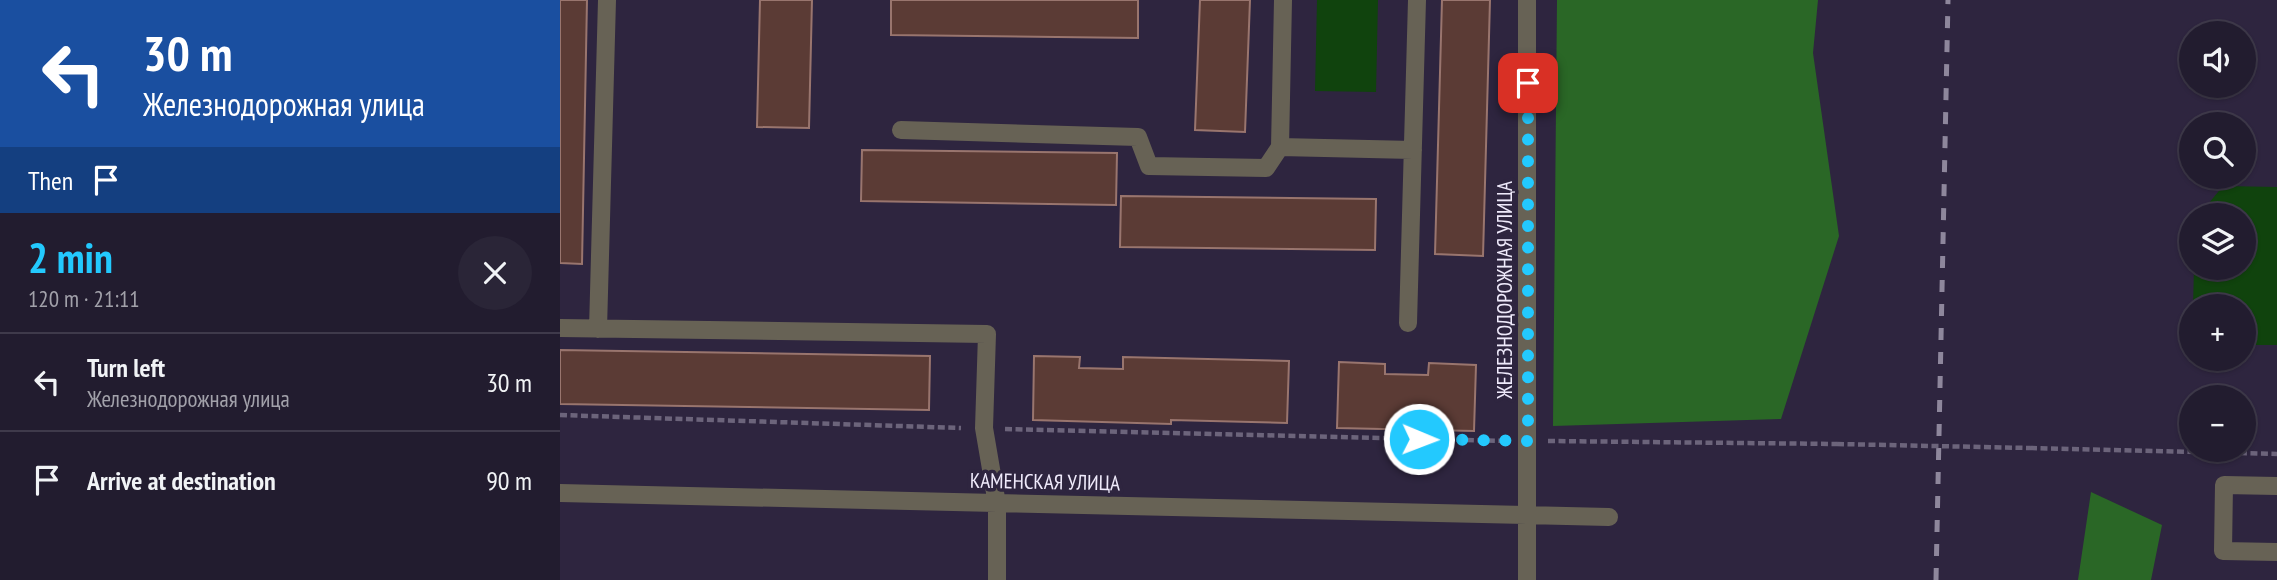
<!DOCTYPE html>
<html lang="en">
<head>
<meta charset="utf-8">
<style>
  :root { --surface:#221c2f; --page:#2a2537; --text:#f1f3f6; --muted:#a2a1aa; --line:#3f3a4b; --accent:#23c9fe }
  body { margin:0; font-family:"PT Sans Narrow",sans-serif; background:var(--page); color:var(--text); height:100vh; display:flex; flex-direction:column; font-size:26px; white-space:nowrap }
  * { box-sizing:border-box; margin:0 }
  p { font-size:23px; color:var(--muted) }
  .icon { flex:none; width:38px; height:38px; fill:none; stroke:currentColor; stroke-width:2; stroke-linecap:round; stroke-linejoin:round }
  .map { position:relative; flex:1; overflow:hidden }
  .panel { display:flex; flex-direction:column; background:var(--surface); width:560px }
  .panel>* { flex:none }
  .hud { background:#1a4fa0; color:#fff; overflow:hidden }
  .controls { position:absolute; left:1619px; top:21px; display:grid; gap:14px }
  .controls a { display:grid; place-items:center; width:77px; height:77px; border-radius:50%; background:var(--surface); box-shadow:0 2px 5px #0004,0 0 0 2px var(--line); font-size:35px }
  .pin { position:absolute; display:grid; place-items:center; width:60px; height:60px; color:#fff; margin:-30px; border-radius:14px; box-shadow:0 4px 10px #0006 }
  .me { position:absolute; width:77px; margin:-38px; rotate:91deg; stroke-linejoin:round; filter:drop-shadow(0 0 5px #0008) }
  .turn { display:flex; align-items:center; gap:24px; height:147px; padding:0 28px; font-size:32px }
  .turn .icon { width:91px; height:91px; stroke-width:2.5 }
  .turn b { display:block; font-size:49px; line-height:60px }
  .then { display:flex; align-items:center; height:66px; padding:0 28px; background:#0003; gap:14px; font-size:26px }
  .round { display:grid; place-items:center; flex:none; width:74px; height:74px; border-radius:37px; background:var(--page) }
  .head { display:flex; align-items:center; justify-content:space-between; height:119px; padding:0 28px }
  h1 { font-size:42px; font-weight:800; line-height:52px; color:var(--accent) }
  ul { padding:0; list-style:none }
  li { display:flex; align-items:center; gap:21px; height:98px; padding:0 28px; border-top:2px solid var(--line) }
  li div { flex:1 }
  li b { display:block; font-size:26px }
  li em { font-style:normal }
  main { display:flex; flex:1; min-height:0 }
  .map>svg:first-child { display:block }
</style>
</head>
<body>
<main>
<section class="panel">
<div class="hud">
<div class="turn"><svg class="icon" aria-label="left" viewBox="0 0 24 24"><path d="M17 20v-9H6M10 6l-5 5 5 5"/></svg><div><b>30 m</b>Железнодорожная улица</div></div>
<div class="then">Then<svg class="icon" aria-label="arrive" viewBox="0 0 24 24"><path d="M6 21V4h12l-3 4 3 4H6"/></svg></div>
</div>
<div class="head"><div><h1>2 min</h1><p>120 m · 21:11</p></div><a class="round"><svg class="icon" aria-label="close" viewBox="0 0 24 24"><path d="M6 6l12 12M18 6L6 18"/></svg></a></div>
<ul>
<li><svg class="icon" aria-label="left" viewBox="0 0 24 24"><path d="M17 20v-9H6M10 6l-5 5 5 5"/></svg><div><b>Turn left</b><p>Железнодорожная улица</p></div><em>30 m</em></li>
<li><svg class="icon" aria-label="arrive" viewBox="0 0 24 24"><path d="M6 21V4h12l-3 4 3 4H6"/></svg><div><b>Arrive at destination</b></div><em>90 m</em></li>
</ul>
</section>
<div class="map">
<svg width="1717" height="580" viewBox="0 0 1717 580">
  <rect width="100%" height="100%" fill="#2e253f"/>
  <!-- green -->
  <path fill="#10430d" d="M 757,0 L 818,0 L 816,92 L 755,91 Z
    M 1663,186 L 1717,187 L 1717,345 L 1684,345 L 1684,306 L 1633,306 L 1634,268 L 1684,268 L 1684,215 L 1639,215 Z"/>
  <!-- forest -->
  <path fill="#2a6726" d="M 997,0 L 1258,0 L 1253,53 L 1279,236 L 1221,419 L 993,426 Z
    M 1531,492 L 1602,525 L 1591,580 L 1518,580 Z"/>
  <!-- building -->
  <path fill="#5b3b35" stroke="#99756e" stroke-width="2" d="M 0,0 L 27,0 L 22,264 L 0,263 Z
    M 200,0 L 252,0 L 249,128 L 197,127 Z
    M 331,0 L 578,0 L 578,38 L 331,35 Z
    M 640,0 L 690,0 L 685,132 L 635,130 Z
    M 882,0 L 930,0 L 923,256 L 875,254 Z
    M 302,150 L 557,153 L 556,205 L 301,201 Z
    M 561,196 L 816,199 L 815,250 L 560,247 Z
    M 0,350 L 370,356 L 369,410 L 0,404 Z
    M 474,356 L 520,357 L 519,368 L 563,369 L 563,357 L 729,361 L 727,423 L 611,420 L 611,424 L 473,420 Z
    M 779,362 L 825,364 L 825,374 L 868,375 L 869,363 L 916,365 L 914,431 L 777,428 Z"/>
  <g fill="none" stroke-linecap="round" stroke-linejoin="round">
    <!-- path -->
    <path stroke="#6c647b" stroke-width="4.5" stroke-dasharray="7 3.5" stroke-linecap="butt" d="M 0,415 L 401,428
      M 445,429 L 947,441
      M 988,441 L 1277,444
      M 1470,448 L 1717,454"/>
    <!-- minor -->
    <path stroke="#676255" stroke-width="18" d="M 723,0 L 720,147 L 853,150
      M 341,130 L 578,137 L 589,166 L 706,168 L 720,147
      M 848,323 L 857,0
      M 0,328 L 427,334 L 424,428 L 437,504 L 437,580
      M 38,329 L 47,0
      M 1717,486 L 1664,485 L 1663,551 L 1717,552
      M 0,493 L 1049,517
      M 967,580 L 967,0"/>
    <!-- rail -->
    <path stroke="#8e879c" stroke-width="5" stroke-dasharray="12 12" stroke-linecap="butt" d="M 1376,580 L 1388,0"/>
    <!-- path-bridge -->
    <path stroke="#6c647b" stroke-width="4.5" stroke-dasharray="7 3.5" stroke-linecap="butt" d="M 1277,444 L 1470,448"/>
  </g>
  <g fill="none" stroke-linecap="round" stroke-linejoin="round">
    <!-- route -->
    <path stroke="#23c9fe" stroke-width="12" stroke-dasharray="0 21.6" d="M 859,439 L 968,441 L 968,83"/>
  </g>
  <g text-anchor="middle" stroke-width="7" stroke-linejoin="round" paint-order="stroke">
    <!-- street labels -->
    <g font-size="21" fill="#efeafb" stroke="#2e253f">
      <text transform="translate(945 290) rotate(-90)" y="7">ЖЕЛЕЗНОДОРОЖНАЯ УЛИЦА</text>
      <text transform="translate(485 482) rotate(1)" y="7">КАМЕНСКАЯ УЛИЦА</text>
    </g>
  </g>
</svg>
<div class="controls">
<a><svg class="icon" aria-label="sound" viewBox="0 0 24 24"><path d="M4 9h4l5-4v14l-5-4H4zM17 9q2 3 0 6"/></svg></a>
<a><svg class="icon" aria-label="search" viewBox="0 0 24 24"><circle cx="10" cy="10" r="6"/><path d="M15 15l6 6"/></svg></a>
<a><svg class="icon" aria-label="layers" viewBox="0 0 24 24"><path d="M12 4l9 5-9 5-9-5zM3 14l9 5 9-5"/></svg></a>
<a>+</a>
<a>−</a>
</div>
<div class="pin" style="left:968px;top:83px;background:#d93025"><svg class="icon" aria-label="arrive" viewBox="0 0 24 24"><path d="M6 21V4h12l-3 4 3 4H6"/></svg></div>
<svg class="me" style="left:859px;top:439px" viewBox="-20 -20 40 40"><circle r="17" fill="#23c9fe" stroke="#fff" stroke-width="3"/><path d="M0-11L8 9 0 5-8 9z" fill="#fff"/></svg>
</div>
</main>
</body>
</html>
